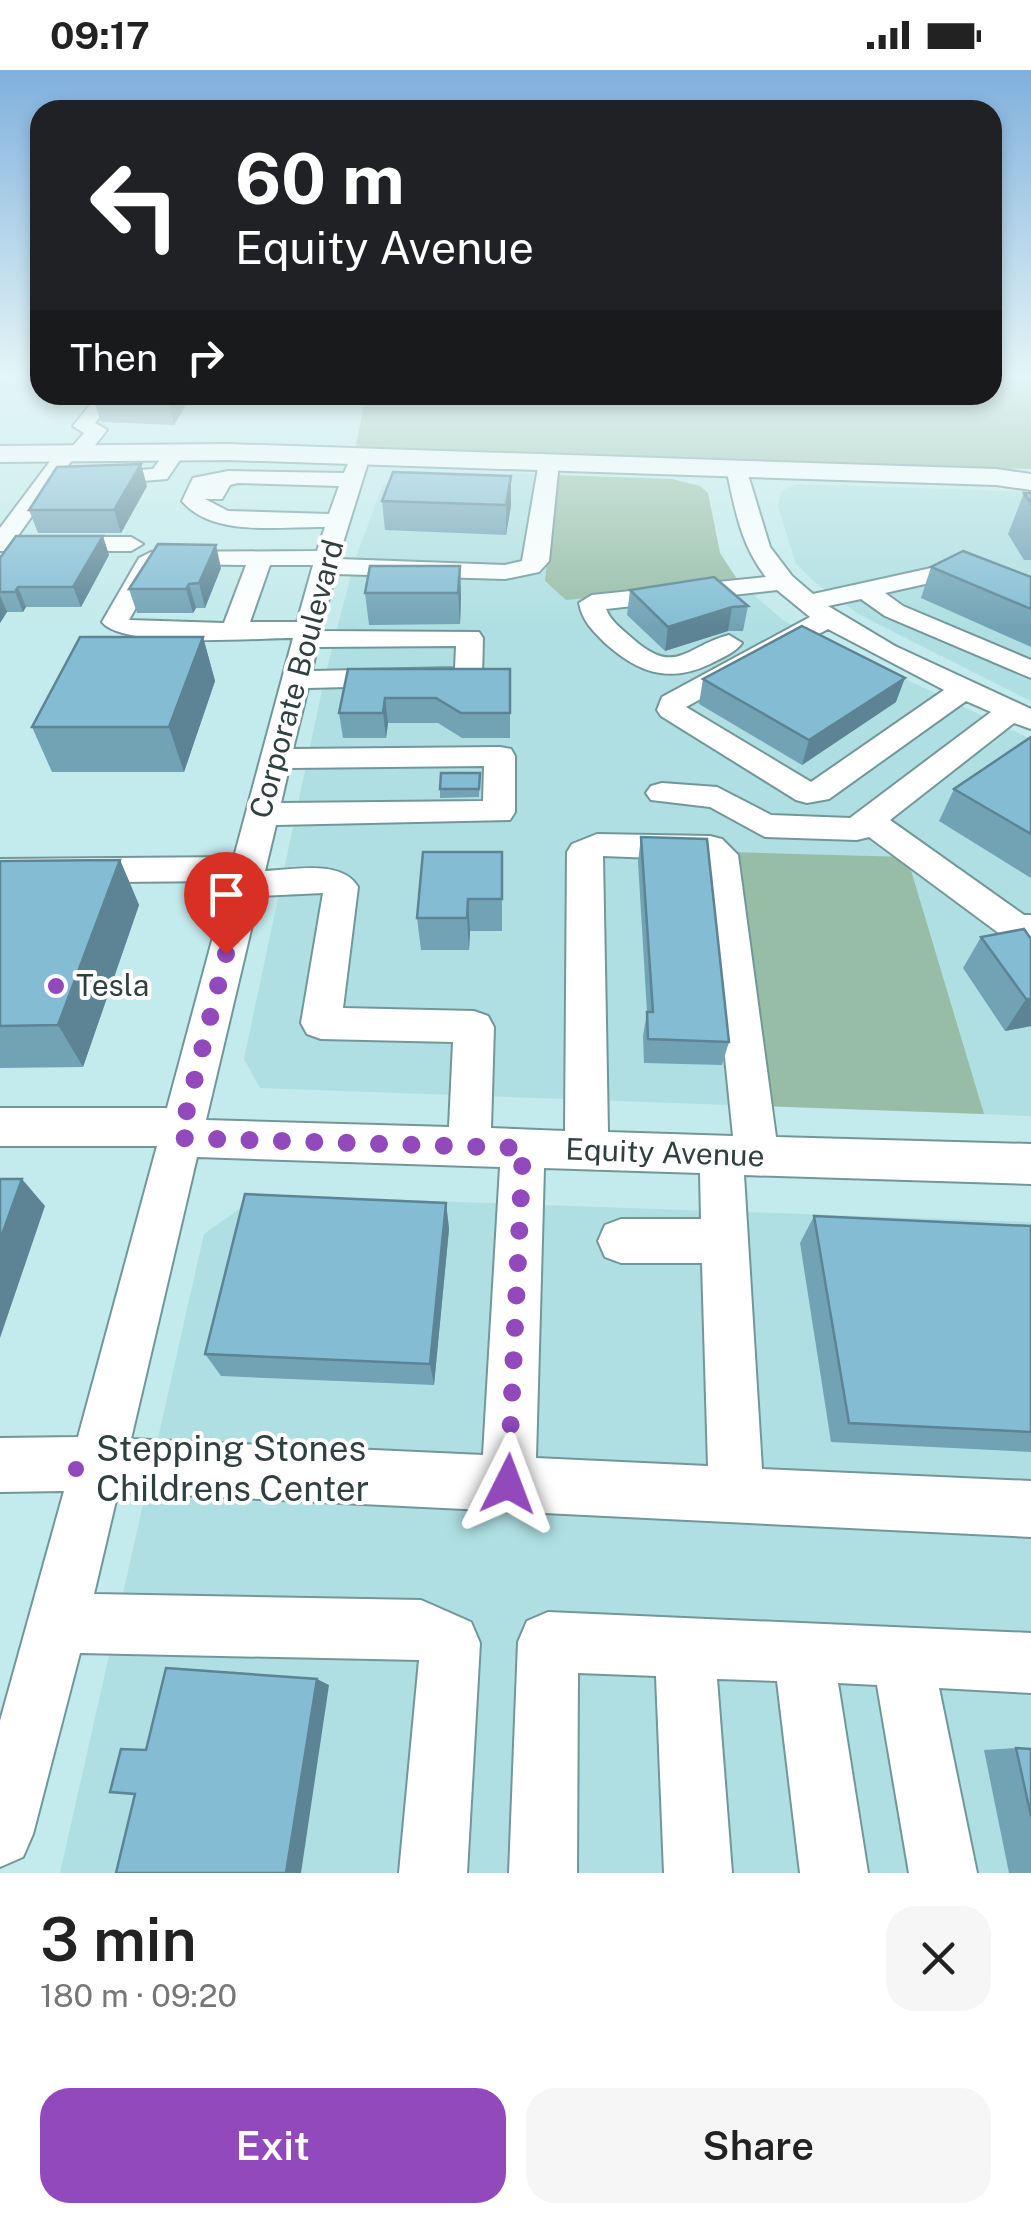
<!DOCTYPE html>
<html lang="en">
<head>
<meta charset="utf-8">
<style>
  :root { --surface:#fff; --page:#f6f6f6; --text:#222; --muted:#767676; --accent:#9149bc }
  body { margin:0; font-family:"Public Sans",sans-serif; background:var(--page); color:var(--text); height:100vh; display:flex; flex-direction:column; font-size:38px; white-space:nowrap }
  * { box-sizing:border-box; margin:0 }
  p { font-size:32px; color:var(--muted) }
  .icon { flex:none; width:55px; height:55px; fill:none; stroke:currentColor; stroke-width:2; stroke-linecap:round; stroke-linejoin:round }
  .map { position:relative; height:1803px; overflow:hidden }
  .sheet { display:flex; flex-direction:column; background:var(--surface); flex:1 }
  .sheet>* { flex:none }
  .hud { position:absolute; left:30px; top:30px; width:972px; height:305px; border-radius:30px; box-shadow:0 5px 15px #0003; background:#202124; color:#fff; overflow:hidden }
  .pin { position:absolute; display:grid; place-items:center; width:85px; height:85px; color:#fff; margin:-102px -42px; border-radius:50% 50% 50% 0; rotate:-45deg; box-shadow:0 0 10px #0007 }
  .pin .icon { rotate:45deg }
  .me { position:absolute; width:110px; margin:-55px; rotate:3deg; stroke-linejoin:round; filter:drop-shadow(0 0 8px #0008) }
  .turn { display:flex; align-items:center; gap:35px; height:210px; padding:0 40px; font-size:45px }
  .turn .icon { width:130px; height:130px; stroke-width:2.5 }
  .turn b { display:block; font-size:70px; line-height:85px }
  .then { display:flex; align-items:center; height:95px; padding:0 40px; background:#0003; gap:20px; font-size:38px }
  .round { display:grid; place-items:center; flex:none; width:105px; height:105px; border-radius:30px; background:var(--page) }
  .overview { display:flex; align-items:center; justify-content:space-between; height:170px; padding:0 40px }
  h1 { font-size:60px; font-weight:600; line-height:75px }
  .button { display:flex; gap:20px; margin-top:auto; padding:20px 40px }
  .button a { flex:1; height:115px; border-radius:30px; background:var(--accent); color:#fff; font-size:40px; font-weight:600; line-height:115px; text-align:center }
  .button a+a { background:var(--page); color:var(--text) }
  .status { display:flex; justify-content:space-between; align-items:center; height:70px; padding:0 50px; background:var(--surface); direction:ltr }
  .status svg { height:28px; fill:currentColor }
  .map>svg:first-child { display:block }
</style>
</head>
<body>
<div class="status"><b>09:17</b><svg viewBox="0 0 49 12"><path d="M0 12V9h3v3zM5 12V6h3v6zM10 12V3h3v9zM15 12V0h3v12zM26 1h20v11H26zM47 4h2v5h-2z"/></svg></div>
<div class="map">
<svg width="1031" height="1803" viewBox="0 0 1031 1803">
  <rect width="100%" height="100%" fill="#c3eaec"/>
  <!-- built -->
  <path fill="#afdfe2" d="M 413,401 L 556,405 L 739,512 L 784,551 L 1031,669 L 1031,1046 L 260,1018 L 244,989 L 325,606 L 354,493 L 382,417 L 394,406 Z
    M 797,414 L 1031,422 L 1031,631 L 860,545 L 817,514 L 796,494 L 778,436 L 781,421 Z
    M 259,1125 L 1031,1152 L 1031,1803 L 60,1803 L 204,1164 Z"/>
  <!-- green -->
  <path fill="#98bda6" d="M 993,305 L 1031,305 L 1031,399 L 355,380 L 366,325 L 992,325 Z
    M 556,405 L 672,409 L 700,416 L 708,423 L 720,483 L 739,512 L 566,530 L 545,511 Z
    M 729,782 L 907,787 L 984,1044 L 763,1036 Z"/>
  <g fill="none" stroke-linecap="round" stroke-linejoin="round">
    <!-- minor casing -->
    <g stroke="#739799" stroke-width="4">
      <path id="minor" d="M 98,325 L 117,325 L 95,353 L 107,360 L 87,385 L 75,386 L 17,467 L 131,467 L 143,474 L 131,481 L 0,481 L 0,458 L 60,378 L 72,377 L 84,363 L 73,356 Z
        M 176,375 L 186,381 L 167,409 L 93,415 L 82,409 L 93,403 L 153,399 L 169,377 Z
        M 360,380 L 370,386 L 338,489 L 505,495 L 522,491 L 539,392 L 549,386 L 559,392 L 549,491 L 539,502 L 505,509 L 335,504 L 321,561 L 479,562 L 483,568 L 482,606 L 468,614 L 308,618 L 293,679 L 500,677 L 511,679 L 515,686 L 515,742 L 510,750 L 276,755 L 265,801 C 293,800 342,789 358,817 L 343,938 L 474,941 L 488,946 L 494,957 L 491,1058 L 565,1061 L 567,782 L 572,774 L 597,764 L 710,766 L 722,769 L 738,785 L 776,1067 L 1031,1074 L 1031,1114 L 744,1105 L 762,1399 L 1031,1411 L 1031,1467 L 118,1422 L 94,1524 L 421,1530 L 471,1552 L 480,1573 L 467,1803 L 399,1803 L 419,1590 L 80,1583 L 33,1764 L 23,1787 L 0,1797 L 0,1651 L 64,1421 L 0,1422 L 0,1368 L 78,1367 L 157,1076 L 0,1076 L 0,1038 L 167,1038 L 228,811 L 0,813 L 0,789 L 234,787 L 293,568 C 255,568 123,579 102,552 L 139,488 L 151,482 L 317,481 L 325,457 C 281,456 213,468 182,431 L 193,408 L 228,401 L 344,403 L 353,382 ZM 238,413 L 339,416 L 329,444 L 228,441 L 205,429 L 222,429 L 230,415 ZM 164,494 L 246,495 L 224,553 L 129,550 L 158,498 ZM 270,495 L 313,495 L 297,552 L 250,552 ZM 456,576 L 455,598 L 312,601 L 317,577 ZM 484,696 L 483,731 L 281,733 L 289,698 ZM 603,786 L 705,790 L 733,1066 L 608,1062 ZM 323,823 L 301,953 L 307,964 L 321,969 L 453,972 L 449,1057 L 206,1050 L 259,826 ZM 197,1087 L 500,1097 L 483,1385 L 131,1369 ZM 544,1098 L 700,1103 L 701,1149 L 621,1149 L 605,1155 L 598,1171 L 605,1187 L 621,1193 L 702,1193 L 708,1396 L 536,1388 Z
        M 736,392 L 746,398 L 770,477 L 792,506 L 813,524 L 954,493 L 1031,522 L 1031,539 L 952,508 L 885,523 L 903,536 L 1031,590 L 1031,608 L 885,546 L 861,529 L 828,536 L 895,576 L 1031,639 L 1031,659 L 1014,653 L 890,750 L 1024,845 L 1031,845 L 1031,871 L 1004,867 L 869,767 L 857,770 L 765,767 L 710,737 L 651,730 L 646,723 L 651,716 L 662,713 L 717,717 L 771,745 L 850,748 L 991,642 L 966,631 L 829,729 L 807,733 L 796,730 L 661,646 L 657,640 L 662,627 L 810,547 L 777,520 L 606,539 C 611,552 623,560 633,569 C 676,607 686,576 729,565 L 742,573 C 735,583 721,588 710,594 C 668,614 637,602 604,572 C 592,560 582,550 579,533 L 592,525 L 766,507 C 740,474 735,438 726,398 ZM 828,559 L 944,620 L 811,712 L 686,637 Z
        M 548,1542 L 1031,1563 L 1031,1623 L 939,1618 L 977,1803 L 909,1803 L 877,1615 L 838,1613 L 868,1803 L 800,1803 L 777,1611 L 717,1609 L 732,1803 L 664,1803 L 656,1606 L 578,1603 L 577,1803 L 509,1803 L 518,1572 L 527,1551 Z"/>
    </g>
    <!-- major casing -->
    <g stroke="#739799" stroke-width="4">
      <path id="major" d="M 228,374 L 996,399 L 1031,404 L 1031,420 L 996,415 L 228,390 L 0,392 L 0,376 Z"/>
    </g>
    <!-- minor -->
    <use href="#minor" fill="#fff" fill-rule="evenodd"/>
    <!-- major -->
    <use href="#major" fill="#fff" fill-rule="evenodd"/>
  </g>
  <!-- wall -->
  <path fill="#72a3b5" d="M 99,325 L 191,325 L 191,326 L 174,355 L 101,352 L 94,331 Z
    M 511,406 L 511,436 L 506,465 L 385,460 L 382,431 Z
    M 147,416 L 121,463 L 38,463 L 29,440 Z
    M 1024,423 L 1031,423 L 1031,490 L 1024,490 L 1008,464 Z
    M 109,485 L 81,537 L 26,537 L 23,542 L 7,542 L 0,553 L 0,488 Z
    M 460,496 L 461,527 L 460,554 L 369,555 L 365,523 Z
    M 931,497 L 1031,507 L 1031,577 L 921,528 Z
    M 221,498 L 205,538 L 196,538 L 193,543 L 137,543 L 129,519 Z
    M 630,520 L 748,536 L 743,561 L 728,561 L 665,581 L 627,545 Z
    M 203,567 L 215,611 L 184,702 L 52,702 L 32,657 Z
    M 348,599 L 510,599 L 510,668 L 462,668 L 438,653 L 388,653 L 386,668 L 343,668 L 339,643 Z
    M 703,609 L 896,632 L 802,695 L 699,634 Z
    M 1031,667 L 1031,808 L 939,751 L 954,719 Z
    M 480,703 L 479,727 L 440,728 L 440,719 Z
    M 641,767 L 729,972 L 722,995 L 644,993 L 643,966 L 647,942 L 638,792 Z
    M 502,782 L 502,861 L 470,861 L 469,880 L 421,880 L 417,848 Z
    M 120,790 L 139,835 L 83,997 L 0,998 L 0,791 Z
    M 1024,859 L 1031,956 L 1005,961 L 963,898 L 981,867 Z
    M 446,1133 L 449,1159 L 434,1315 L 221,1306 L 205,1284 Z
    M 814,1146 L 1031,1156 L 1031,1382 L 831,1372 L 800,1173 Z
    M 1016,1678 L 1031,1679 L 1031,1803 L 1009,1803 L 984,1680 Z"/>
  <!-- shaded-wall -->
  <path fill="#5c8494" d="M 174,325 L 191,325 L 191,326 L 174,355 L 169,334 Z
    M 141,394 L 147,416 L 121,463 L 114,440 Z
    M 511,406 L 511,436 L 506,465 L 506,435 Z
    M 103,466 L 109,485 L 81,537 L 73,517 Z
    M 216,475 L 221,498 L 205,538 L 199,513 Z
    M 460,496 L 461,527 L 460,554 L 458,523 Z
    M 189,514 L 196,538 L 193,543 L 186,519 Z
    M 18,517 L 26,537 L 23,542 L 15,522 Z
    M 0,525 L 7,542 L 0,553 Z
    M 732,537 L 728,561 L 665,581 L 668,557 Z
    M 203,567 L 215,611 L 184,702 L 169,657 Z
    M 905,608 L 896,632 L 802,695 L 809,670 Z
    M 385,628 L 388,653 L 386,668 L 383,643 Z
    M 120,790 L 139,835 L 83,997 L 58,955 Z
    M 468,829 L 470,861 L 469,880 L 467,848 Z
    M 1026,929 L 1031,929 L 1031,956 L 1005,961 Z
    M 22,1109 L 45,1136 L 0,1268 L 0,1170 Z
    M 446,1133 L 449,1159 L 434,1315 L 430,1294 Z
    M 317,1609 L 329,1615 L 301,1803 L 286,1803 Z"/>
  <!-- building -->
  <path fill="#84bdd3" stroke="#5c8494" stroke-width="2.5" d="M 99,325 L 174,325 L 169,334 L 94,331 Z
    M 141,394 L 114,440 L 29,440 L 57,397 Z
    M 393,402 L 511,406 L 506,435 L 382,431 Z
    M 1024,423 L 1031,423 L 1031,433 Z
    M 16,466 L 103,466 L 73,517 L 18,517 L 15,522 L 0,522 L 0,488 Z
    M 158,474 L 216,475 L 199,513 L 189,514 L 186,519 L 129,519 Z
    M 963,481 L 1031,507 L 1031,539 L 931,497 Z
    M 370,496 L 460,496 L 458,523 L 365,523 Z
    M 714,507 L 748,536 L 732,537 L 668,557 L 630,520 Z
    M 802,556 L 905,608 L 809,670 L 703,609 Z
    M 80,567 L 203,567 L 169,657 L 32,657 Z
    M 348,599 L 510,599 L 510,643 L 461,643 L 436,628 L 385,628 L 383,643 L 339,643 Z
    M 1031,667 L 1031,764 L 954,719 Z
    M 441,703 L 480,703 L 479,719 L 440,719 Z
    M 641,767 L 707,769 L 729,972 L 648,969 L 647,942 L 653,942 Z
    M 423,782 L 502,782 L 502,829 L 468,829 L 467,848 L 417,848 Z
    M 120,790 L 58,955 L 0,956 L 0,791 Z
    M 1024,859 L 1031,869 L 1031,929 L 1026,929 L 981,867 Z
    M 0,1109 L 22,1109 L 0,1170 Z
    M 245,1124 L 446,1133 L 430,1294 L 205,1284 Z
    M 814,1146 L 1031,1156 L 1031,1362 L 849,1353 Z
    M 166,1598 L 317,1609 L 286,1803 L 116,1803 L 135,1724 L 110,1722 L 121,1679 L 146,1680 Z
    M 1016,1678 L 1031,1679 L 1031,1746 Z"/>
  <!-- sky -->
  <linearGradient id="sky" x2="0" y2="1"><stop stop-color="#7fb0dd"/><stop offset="0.55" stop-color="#e4f6f6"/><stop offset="1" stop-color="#e4f6f6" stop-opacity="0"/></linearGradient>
  <rect width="1031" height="557" fill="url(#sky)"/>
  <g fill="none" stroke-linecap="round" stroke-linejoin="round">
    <!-- route -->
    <path stroke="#9149bc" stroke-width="18" stroke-dasharray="0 32.4" d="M 226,884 L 180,1068 L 523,1078 L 508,1414"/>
  </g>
  <!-- markers -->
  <g fill="#9149bc" stroke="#fff" stroke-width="4">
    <circle cx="56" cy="916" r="10"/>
    <circle cx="76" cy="1399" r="10"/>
  </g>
  <g text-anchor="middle" stroke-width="8" stroke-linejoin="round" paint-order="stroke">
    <!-- street labels -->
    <g font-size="30" fill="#303f40" stroke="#fff">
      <text transform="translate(297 609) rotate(-75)" y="10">Corporate Boulevard</text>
      <text transform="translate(665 1083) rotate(2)" y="10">Equity Avenue</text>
    </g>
    <!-- poi labels -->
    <g font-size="30" fill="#303f40" stroke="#fff" text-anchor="start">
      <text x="76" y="926">Tesla</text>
    </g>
    <!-- near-poi labels -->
    <g font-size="35" fill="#303f40" stroke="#fff" text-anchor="start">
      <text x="96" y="1391">Stepping Stones<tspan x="96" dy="40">Childrens Center</tspan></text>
    </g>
  </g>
</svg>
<div class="pin" style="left:226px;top:884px;background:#d93025"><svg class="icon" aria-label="arrive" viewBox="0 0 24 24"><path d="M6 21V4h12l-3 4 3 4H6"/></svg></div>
<svg class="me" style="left:508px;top:1414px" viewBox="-20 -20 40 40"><path d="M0-17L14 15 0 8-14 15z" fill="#9149bc" stroke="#fff" stroke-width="4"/></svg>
<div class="hud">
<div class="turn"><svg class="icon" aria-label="left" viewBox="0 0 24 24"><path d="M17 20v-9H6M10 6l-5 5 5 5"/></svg><div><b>60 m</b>Equity Avenue</div></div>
<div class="then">Then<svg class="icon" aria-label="right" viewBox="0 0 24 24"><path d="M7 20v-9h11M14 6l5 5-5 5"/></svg></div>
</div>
</div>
<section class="sheet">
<div class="overview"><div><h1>3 min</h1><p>180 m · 09:20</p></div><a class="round"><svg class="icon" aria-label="close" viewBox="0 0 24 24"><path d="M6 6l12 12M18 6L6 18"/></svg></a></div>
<div class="button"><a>Exit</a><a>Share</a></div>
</section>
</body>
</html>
